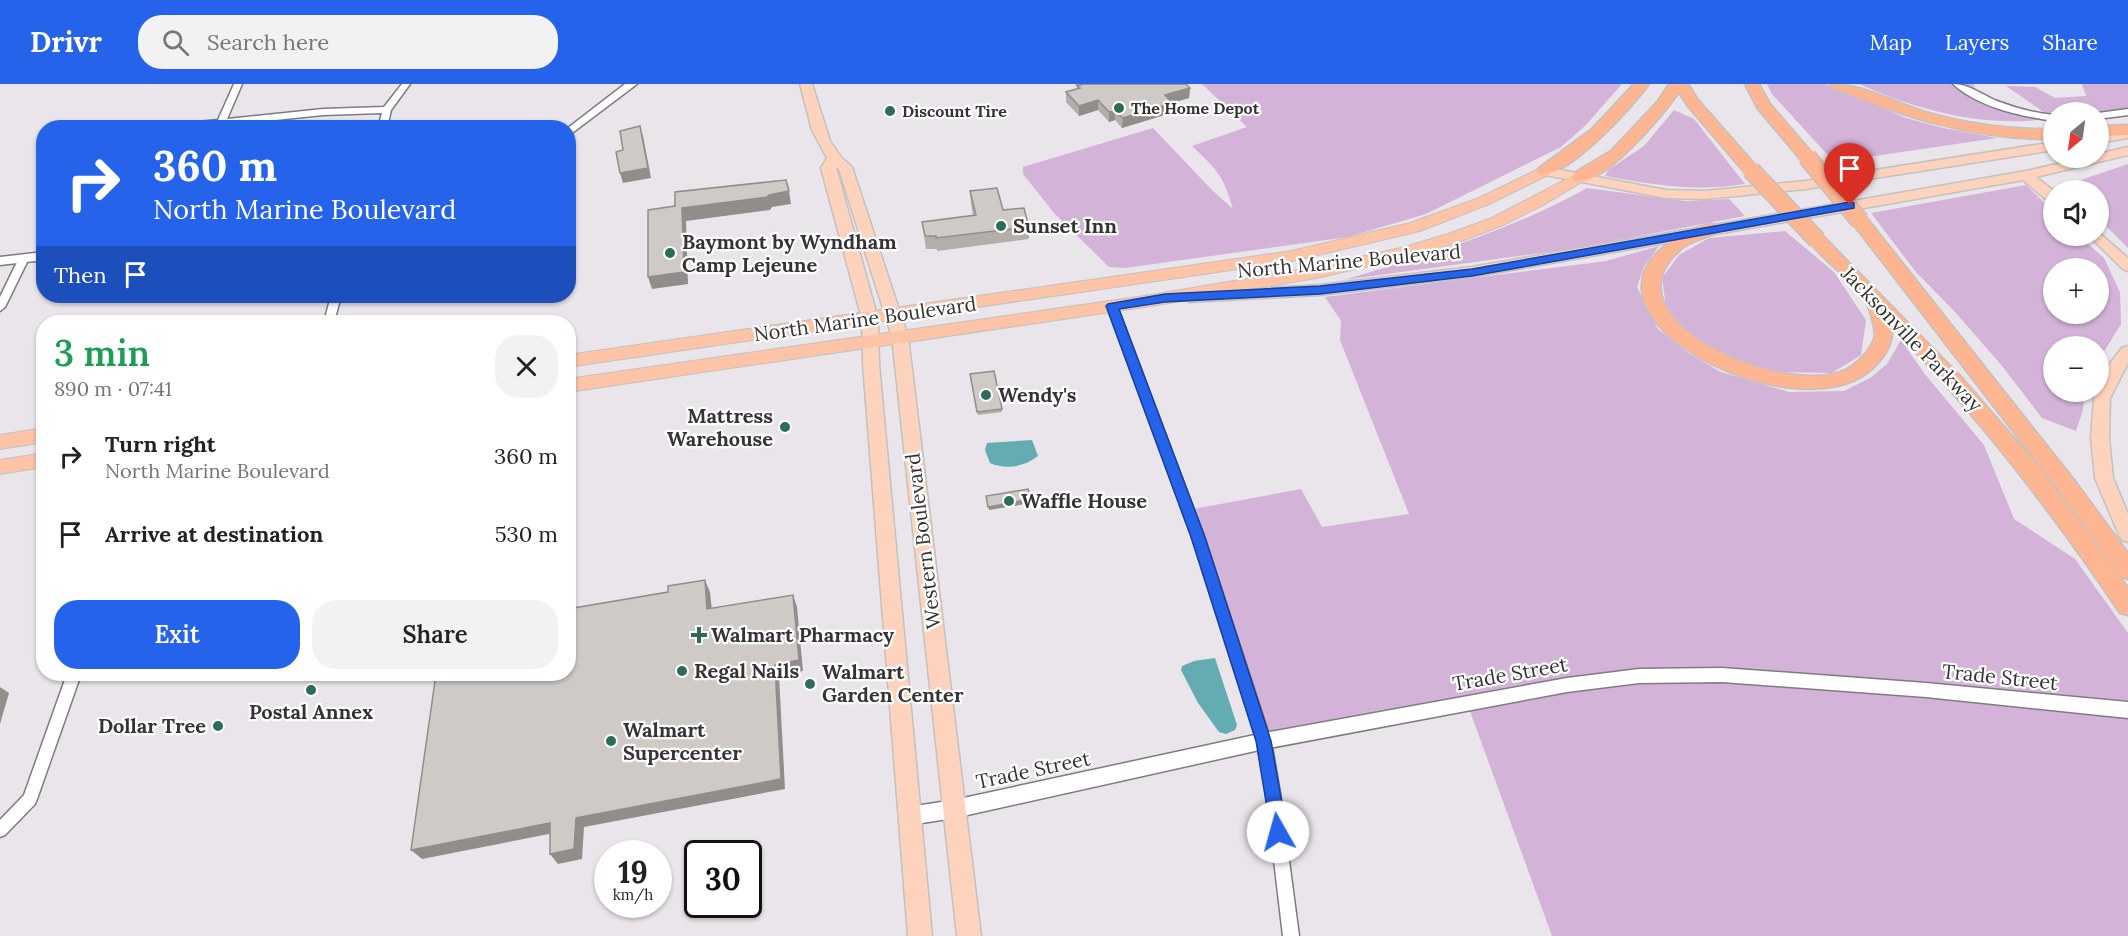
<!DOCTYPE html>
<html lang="en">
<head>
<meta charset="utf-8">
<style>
  :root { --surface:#fff; --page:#f2f2f2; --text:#222; --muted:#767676; --accent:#2563eb }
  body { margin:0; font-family:Lora,serif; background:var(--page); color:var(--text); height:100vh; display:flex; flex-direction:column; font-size:22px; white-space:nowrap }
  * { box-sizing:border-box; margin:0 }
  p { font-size:20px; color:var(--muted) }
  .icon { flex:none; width:33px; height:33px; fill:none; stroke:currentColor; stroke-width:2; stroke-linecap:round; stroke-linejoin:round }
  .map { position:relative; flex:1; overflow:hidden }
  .side { position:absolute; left:36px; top:231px; width:540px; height:366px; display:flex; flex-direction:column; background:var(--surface); border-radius:24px; box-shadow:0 2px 4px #0004 }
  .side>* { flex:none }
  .banner { position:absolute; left:36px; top:36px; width:540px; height:183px; border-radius:24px; box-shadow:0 2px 4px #0004; background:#2563eb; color:#fff; overflow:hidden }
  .needle { width:39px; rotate:209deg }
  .tools { position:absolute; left:2043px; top:18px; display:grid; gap:12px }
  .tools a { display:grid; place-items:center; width:66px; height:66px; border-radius:50%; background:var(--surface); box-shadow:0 2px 4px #0004; font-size:30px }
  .speed { position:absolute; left:594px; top:756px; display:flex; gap:12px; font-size:30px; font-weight:700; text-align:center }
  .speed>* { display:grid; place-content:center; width:78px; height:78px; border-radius:50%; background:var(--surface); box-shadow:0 2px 4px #0004; line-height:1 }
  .speed small { font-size:15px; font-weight:400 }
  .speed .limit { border:3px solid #111; border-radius:9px; background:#fff; color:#111 }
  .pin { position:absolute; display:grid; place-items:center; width:51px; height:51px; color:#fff; margin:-62px -26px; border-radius:50% 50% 50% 0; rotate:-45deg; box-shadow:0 0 6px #0007 }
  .pin .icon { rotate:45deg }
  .me { position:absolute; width:66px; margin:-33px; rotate:353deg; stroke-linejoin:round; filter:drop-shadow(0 0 4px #0008) }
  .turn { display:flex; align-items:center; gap:21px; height:126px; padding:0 18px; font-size:27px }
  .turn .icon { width:78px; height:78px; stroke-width:2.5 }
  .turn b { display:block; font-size:42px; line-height:51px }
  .then { display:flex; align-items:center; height:57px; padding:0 18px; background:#0003; gap:12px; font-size:22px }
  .round { display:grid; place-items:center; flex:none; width:63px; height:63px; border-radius:24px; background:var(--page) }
  .head { display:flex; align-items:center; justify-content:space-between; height:102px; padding:0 18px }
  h1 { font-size:36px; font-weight:600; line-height:45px; color:#1e9e55 }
  .action { display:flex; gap:12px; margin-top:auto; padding:12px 18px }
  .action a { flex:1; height:69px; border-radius:24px; background:var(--accent); color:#fff; font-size:24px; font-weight:600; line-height:69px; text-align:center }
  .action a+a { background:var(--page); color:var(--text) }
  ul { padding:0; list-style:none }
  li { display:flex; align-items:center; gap:18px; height:78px; padding:0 18px }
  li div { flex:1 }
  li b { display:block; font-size:22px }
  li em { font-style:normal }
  header { display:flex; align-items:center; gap:36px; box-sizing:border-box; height:84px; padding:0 30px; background:var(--accent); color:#fff }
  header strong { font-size:28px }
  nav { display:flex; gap:33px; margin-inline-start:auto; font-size:21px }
  .search { width:420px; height:54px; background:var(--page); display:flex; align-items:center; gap:15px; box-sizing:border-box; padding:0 21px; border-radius:24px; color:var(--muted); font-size:22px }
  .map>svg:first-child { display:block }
</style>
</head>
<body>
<header>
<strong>Drivr</strong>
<div class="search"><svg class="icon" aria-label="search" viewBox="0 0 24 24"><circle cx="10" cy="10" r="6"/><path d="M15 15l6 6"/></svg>Search here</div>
<nav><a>Map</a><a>Layers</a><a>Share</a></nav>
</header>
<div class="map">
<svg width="2128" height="852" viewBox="0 0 2128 852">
  <rect width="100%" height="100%" fill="#eae5ea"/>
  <!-- green -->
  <path fill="#d4b3d9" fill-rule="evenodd" d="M 1202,0 L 1622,0 L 1586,41 L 1561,63 L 1426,130 L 1348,153 L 1125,184 L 1109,183 L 1055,130 L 1023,90 L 1023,83 L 1153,44 L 1211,105 L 1233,125 C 1223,91 1218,87 1192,62 L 1247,43 Z
    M 1767,0 L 1825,0 L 1906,34 L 1943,44 L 1997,54 L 1834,78 L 1772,10 Z
    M 1859,0 L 1973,0 L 1978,12 L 1998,21 L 2051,33 L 2006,2 L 2035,3 L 2055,14 L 2086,12 L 2082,0 L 2128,0 L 2128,28 L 2099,32 L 2098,28 L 2054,28 L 2053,34 C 1988,45 1919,27 1859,0 Z
    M 1674,26 L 1694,35 L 1745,100 C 1693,108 1656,101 1605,92 L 1608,86 L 1644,62 Z
    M 2128,80 L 2128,164 L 2099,135 L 2098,106 L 2075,106 L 2069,100 Z
    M 2026,101 L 2053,127 L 2054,152 L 2079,152 L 2104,174 L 2120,208 L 2121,240 L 2099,276 L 2098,262 L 2054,262 L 2054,308 L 2085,308 L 2083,326 L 2076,347 L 2042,334 L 2002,282 L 1956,229 L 1916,188 L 1871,129 ZM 2054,184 L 2098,184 L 2098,230 L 2054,230 Z
    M 1587,104 L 1685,117 L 1729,115 L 1745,132 L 1571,165 L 1343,196 C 1427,172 1510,147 1587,104 Z
    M 1785,147 L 1834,188 L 1866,236 L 1861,271 L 1832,289 L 1775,288 L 1717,272 L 1687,248 L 1666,223 L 1662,194 L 1679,171 L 1709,154 Z
    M 1659,162 L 1644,183 L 1637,203 L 1658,245 L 1688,269 L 1721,288 L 1789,308 L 1844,307 L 1870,294 L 1887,280 L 1901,256 L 1924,289 L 1984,361 L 2014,435 L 2075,475 L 2128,549 L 2128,852 L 1552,852 L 1467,619 L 1264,657 L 1188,426 L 1301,405 L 1322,443 L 1409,430 L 1340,256 L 1341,237 L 1325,213 L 1606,177 Z"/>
  <!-- water -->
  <path fill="#63acb2" d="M 1032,356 L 1038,372 C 1024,383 1006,386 990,379 L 985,366 L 987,359 Z
    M 1215,574 L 1237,641 L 1235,646 L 1226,650 L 1219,648 L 1198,619 L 1181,586 L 1182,582 L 1194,577 Z"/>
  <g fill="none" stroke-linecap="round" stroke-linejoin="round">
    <!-- minor casing -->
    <g stroke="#7f7b80" stroke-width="3">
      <path id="minor" d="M 234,0 L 242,0 L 227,35 L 323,25 L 384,23 L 402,0 L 410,0 L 391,26 L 387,44 L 378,44 L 382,29 L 323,31 L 198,44 L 163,44 L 167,41 L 218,36 Z
        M 1953,0 C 1969,0 1982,11 1997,17 C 2015,24 2034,29 2054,31 L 2054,37 C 2020,32 1978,23 1953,0 Z
        M 2128,25 L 2128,31 L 2098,35 L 2098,29 Z
        M 24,171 L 29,174 L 5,223 L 0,227 L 0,213 L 19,174 Z
        M 331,212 L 341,212 L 334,238 L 324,238 Z
        M 1112,218 L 1117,222 L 1204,453 L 1271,657 L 1280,709 L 1299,852 L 1283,852 L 1266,709 L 1257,657 L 1192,453 L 1107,222 Z
        M 67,590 L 81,590 L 37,715 L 35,720 L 5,751 L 0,753 L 0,736 L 24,711 Z"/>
    </g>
    <!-- tertiary casing -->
    <g stroke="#7f7b80" stroke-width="3">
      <path id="tertiary" d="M 625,0 L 637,0 L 568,52 L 568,44 Z
        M 44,168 L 44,176 L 0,181 L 0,173 Z
        M 1722,584 L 1926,599 L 2128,618 L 2128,634 L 1926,613 L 1722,598 L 1639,599 L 1567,608 L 1264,665 L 954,734 L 909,741 L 903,738 L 900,732 L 903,726 L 909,723 L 954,716 L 1264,649 L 1567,594 L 1639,585 Z"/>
    </g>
    <!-- primary casing -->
    <g stroke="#c2c2c2" stroke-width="3">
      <path id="primary" d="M 800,0 L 812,0 L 830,57 L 841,73 L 852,83 L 908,253 L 981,852 L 957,852 L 892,253 L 839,85 L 836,83 L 878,235 L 879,280 L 932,852 L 908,852 L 863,280 L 862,235 L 821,84 L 827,74 L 812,46 Z
        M 2128,46 L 2128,54 L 2098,59 L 2098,51 Z
        M 2054,58 L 2054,66 L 1805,105 L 1705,115 L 1666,114 L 1545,91 L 1538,87 L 1545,83 L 1666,106 L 1705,107 L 1805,97 Z
        M 2128,63 L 2128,71 L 2036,93 L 2054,107 L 2054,119 L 2049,118 L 2023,96 L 1472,193 L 1320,211 L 1190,218 L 1182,213 L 1190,208 L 1320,201 L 1472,183 L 2026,87 L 2083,74 L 2098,74 L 2098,70 Z
        M 2098,148 L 2128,174 L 2128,187 L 2123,185 L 2089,152 L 2098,152 Z
        M 2128,262 L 2128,279 L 2110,314 L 2109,354 L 2113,394 L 2128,430 L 2128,458 L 2122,456 L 2119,451 L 2095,394 L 2091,354 L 2094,314 L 2111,278 L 2122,264 Z"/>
    </g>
    <!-- trunk casing -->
    <g stroke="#c2c2c2" stroke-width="2">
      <path id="trunk" d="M 1545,82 L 1550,84 L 1553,87 L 1550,90 L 1489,120 L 1420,147 L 1292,177 L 568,283 L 568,271 L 1292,167 L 1410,139 L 1479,114 Z
        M 1580,88 L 1585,90 L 1588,93 L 1585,96 L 1545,120 L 1503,141 L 1459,158 L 1409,173 L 1316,194 L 1151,222 L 568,308 L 568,295 L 1151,211 L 1316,183 L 1405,163 L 1448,150 L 1492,134 Z
        M 44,344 L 44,358 L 0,365 L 0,351 Z
        M 44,369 L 44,383 L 0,390 L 0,376 Z"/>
    </g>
    <!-- motorway casing -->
    <g stroke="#c2c2c2" stroke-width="3">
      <path id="motorway" d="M 1634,0 L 1649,0 C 1634,21 1566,97 1539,90 L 1537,87 L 1539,84 L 1592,45 Z
        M 1669,0 L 1688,0 L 1698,16 L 1757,83 L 1759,86 L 1757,89 L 1745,89 L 1687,21 L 1679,8 C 1663,31 1603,104 1574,97 L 1572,93 L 1574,89 L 1611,67 L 1658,17 Z
        M 1745,0 L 1759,0 L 1770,20 L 1813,70 L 1815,73 L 1813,76 L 1801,76 L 1758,25 Z
        M 1830,0 C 1862,0 1891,17 1922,27 C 1965,40 2008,46 2054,45 L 2054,55 C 1975,56 1903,33 1832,3 Z
        M 2128,41 L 2128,51 L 2098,52 L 2098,42 Z
        M 1860,132 L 1866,133 L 2074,396 L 2128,469 L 2128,495 L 2120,492 L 2060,408 L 1854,141 L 1852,137 L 1854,133 Z
        M 1711,140 L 1717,141 L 1719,145 L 1717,149 C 1706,154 1689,157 1680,166 C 1600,236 1787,316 1847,285 C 1852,283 1857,278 1861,274 C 1867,269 1874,259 1875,251 C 1875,242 1870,228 1867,219 C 1862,204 1820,174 1808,156 L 1811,152 L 1823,152 L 1961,293 L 2040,384 L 2128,504 L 2128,531 L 2120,529 C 2051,426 1977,331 1891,242 C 1895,258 1884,274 1872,285 C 1803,348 1585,247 1656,170 C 1671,154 1689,145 1711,140 Z"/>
    </g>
    <!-- minor -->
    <use href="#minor" fill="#fff" fill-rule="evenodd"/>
    <!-- tertiary -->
    <use href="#tertiary" fill="#fff" fill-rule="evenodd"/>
    <!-- primary -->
    <use href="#primary" fill="#fed3bd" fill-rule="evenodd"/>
    <!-- trunk -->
    <use href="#trunk" fill="#fec4a7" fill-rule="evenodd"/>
    <!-- motorway -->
    <use href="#motorway" fill="#feb591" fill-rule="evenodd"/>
    <!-- motorway-bridge casing -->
    <g stroke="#c2c2c2" stroke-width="20" stroke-linecap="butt">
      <path id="motorway-bridge" d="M 1807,73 L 1860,137
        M 1751,86 L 1817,156"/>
    </g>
    <!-- motorway-bridge -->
    <use href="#motorway-bridge" stroke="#feb591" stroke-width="17"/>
  </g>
  <!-- wall -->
  <path fill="#b2aeaa" d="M 1075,0 L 1186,0 L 1190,4 L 1189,14 L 1172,19 L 1171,29 L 1122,44 L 1115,36 L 1109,38 L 1098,26 L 1079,32 L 1066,18 L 1066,8 L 1077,5 L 1077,3 Z
    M 970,107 L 1029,143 L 1029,155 L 937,167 L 937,165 L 926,165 L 922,138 L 973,132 L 971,120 Z
    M 970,293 L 1002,325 L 1002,328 L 978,331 Z"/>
  <!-- shaded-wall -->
  <path fill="#918d8b" d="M 1190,4 L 1189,14 L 1164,21 L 1165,11 Z
    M 1098,16 L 1098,26 L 1079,32 L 1079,22 Z
    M 1172,19 L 1171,29 L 1122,44 L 1123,34 Z
    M 1115,27 L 1115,36 L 1109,38 L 1109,28 Z
    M 640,42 L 643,52 L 651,94 L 623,99 L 620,89 Z
    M 789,107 L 791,120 L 772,123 L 770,126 L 686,137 L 688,200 L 652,205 L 648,193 L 682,124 Z
    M 1031,415 L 1031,419 L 989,426 L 988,423 Z
    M 705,496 L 710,508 L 713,537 L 707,525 Z
    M 793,511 L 797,523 L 803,587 L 779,592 L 785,705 L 584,743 L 582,775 L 558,780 L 550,770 L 576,734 L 775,581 Z
    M 0,603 L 9,609 L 0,640 Z
    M 550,739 L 559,748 L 422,775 L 411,766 Z"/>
  <!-- building -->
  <path fill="#cfcac6" stroke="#918d8b" stroke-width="1.5" d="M 1083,0 L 1186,0 L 1190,4 L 1165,11 L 1172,19 L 1123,34 L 1115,27 L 1109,28 L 1098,16 L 1079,22 L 1066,8 L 1080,4 L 1077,2 Z
    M 640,42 L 648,84 L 620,89 L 616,68 L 623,66 L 620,47 Z
    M 786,96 L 789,107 L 769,111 L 767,113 L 682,124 L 684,188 L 648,193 L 648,126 L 675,122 L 675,108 Z
    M 997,104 L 1003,126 L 1024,124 L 1029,143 L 936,154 L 936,152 L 925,152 L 922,138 L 976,131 L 970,107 Z
    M 994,287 L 1002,325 L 977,328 L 970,290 Z
    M 1028,405 L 1031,415 L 988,423 L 986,412 Z
    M 705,496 L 707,525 L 793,511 L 799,576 L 775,581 L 781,695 L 576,734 L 574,765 L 550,770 L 550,739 L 411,766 L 436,590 L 568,590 L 568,525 L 668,508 L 668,502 Z"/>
  <!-- route -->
  <path fill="#2563eb" stroke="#184099" stroke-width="1.5" d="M 1850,118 L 1854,119 L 1854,124 L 1472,192 L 1320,210 L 1165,218 L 1119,225 L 1205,453 L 1271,657 L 1287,748 L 1284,754 L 1278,756 L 1272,754 L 1256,657 L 1191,453 L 1106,222 L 1108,220 L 1165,210 L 1320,202 L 1472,185 Z"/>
  <!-- markers -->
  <g fill="#2c6c5b" stroke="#fff" stroke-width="2">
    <circle cx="1119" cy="24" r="6"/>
    <circle cx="890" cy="27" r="6"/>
    <circle cx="1001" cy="142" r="6"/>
    <circle cx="670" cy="169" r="6"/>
    <circle cx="986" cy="311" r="6"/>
    <circle cx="785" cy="343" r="6"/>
    <circle cx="1009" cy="417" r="6"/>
    <path d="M696 542h6v6h6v6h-6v6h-6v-6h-6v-6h6z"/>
    <circle cx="682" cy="587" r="6"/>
    <circle cx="810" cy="600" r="6"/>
    <circle cx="311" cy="606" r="6"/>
    <circle cx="218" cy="642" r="6"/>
    <circle cx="611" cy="657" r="6"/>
  </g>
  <g text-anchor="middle" stroke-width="4.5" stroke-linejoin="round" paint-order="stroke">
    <!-- far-poi labels -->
    <g font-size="16" font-weight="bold" fill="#353335" stroke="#fff" text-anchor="start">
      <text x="1131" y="30">The Home Depot</text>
      <text x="902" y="33">Discount Tire</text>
    </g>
    <!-- poi labels -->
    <g font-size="20" font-weight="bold" fill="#353335" stroke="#fff" text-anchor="start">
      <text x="1013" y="149">Sunset Inn</text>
      <text x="682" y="165">Baymont by Wyndham<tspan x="682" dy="23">Camp Lejeune</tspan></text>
      <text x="998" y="318">Wendy's</text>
      <text x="773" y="339" text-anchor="end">Mattress<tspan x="773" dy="23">Warehouse</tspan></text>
      <text x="1021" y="424">Waffle House</text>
      <text x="711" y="558">Walmart Pharmacy</text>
      <text x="694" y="594">Regal Nails</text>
      <text x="822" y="595">Walmart<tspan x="822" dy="23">Garden Center</tspan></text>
      <text x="311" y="635" text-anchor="middle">Postal Annex</text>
      <text x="206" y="649" text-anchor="end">Dollar Tree</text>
      <text x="623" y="653">Walmart<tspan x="623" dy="23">Supercenter</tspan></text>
    </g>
    <!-- street labels -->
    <g font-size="20" fill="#353335" stroke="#fff">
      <text transform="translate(1349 177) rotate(-5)" y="7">North Marine Boulevard</text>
      <text transform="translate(865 235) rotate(-8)" y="7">North Marine Boulevard</text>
      <text transform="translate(1912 255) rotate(46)" y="7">Jacksonville Parkway</text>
      <text transform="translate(923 457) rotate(-97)" y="7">Western Boulevard</text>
      <text transform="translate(1510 590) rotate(-10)" y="7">Trade Street</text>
      <text transform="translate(2000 593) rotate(6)" y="7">Trade Street</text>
      <text transform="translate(1033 686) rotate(-12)" y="7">Trade Street</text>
    </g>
  </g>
</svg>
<div class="tools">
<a><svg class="needle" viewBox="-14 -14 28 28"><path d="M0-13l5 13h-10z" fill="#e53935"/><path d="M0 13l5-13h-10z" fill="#767676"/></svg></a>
<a><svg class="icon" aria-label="sound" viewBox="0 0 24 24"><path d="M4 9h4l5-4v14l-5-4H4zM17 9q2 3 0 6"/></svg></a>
<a>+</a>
<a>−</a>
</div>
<div class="speed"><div>19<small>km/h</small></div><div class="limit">30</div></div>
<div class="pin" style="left:1850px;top:121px;background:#d93025"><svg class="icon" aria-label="arrive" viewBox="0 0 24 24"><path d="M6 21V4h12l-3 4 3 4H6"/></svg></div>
<svg class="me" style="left:1278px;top:748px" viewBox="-20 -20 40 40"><circle r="19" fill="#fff"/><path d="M0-13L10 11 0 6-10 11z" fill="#2563eb"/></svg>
<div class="banner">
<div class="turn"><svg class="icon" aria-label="right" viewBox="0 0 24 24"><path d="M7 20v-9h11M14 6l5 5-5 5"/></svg><div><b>360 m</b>North Marine Boulevard</div></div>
<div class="then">Then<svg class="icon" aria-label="arrive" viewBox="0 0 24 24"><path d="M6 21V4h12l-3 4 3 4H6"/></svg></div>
</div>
<section class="side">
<div class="head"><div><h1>3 min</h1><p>890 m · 07:41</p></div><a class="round"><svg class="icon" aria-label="close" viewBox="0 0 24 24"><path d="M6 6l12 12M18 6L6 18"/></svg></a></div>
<ul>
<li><svg class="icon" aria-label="right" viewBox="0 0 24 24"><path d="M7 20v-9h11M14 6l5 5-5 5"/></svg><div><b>Turn right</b><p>North Marine Boulevard</p></div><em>360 m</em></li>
<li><svg class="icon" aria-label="arrive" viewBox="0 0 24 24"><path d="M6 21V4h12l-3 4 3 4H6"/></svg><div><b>Arrive at destination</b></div><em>530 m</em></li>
</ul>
<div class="action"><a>Exit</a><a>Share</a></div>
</section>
</div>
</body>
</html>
